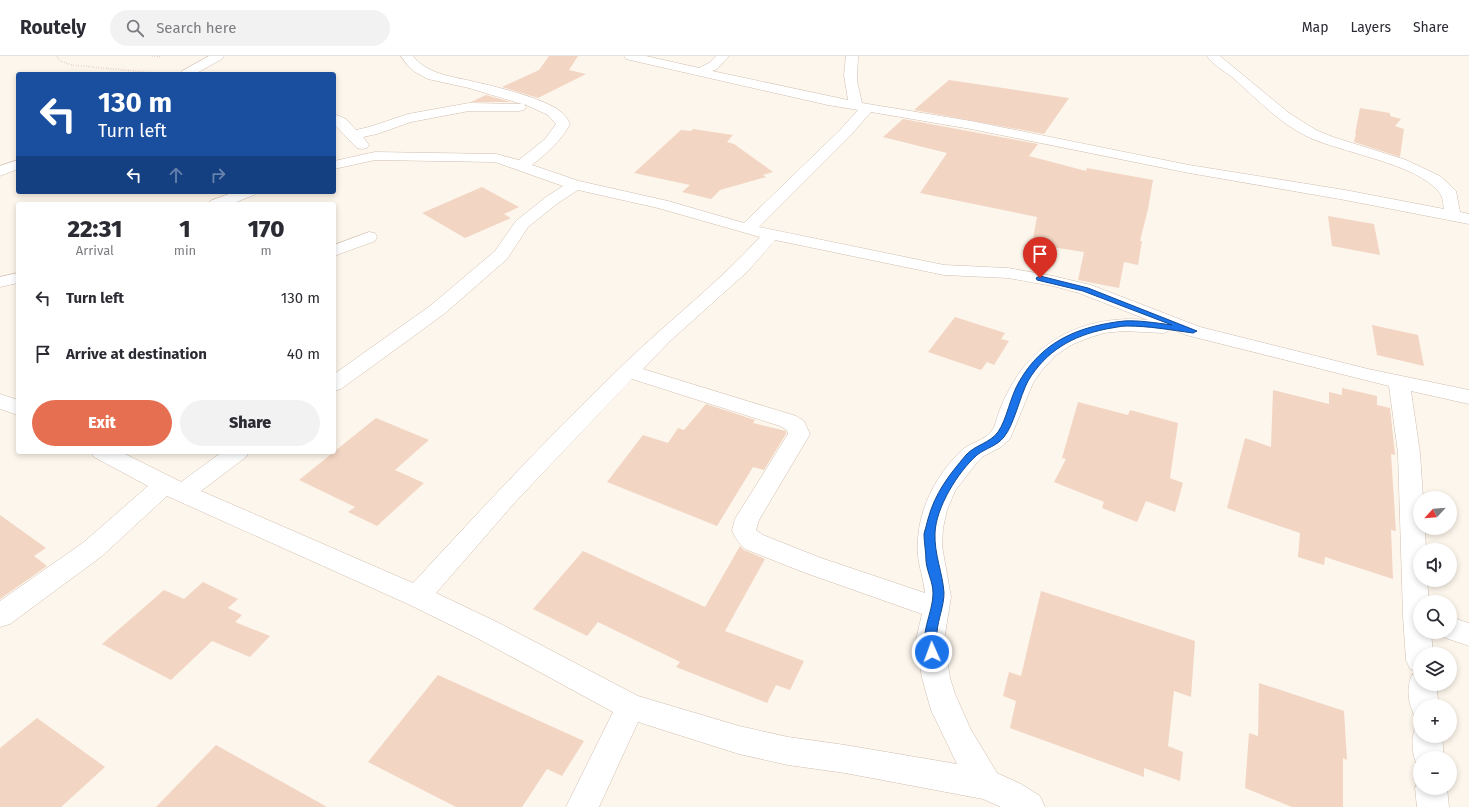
<!DOCTYPE html>
<html lang="en">
<head>
<meta charset="utf-8">
<style>
  :root { --surface:#fff; --page:#f2f2f3; --text:#2b2b33; --muted:#7c7c81; --line:#e1e1e2; --accent:#e76f51 }
  body { margin:0; font-family:"Fira Sans",sans-serif; background:var(--page); color:var(--text); height:100vh; display:flex; flex-direction:column; font-size:15px; white-space:nowrap }
  * { box-sizing:border-box; margin:0 }
  p { font-size:13px; color:var(--muted) }
  .icon { flex:none; width:22px; height:22px; fill:none; stroke:currentColor; stroke-width:2; stroke-linecap:round; stroke-linejoin:round }
  .map { position:relative; flex:1; overflow:hidden }
  .drawer { position:absolute; left:16px; top:146px; width:320px; height:252px; display:flex; flex-direction:column; background:var(--surface); border-radius:4px; box-shadow:0 2px 6px #0003 }
  .drawer>* { flex:none }
  .guide { position:absolute; left:16px; top:16px; width:320px; height:122px; border-radius:4px; box-shadow:0 2px 6px #0003; background:#1a4fa0; color:#fff; overflow:hidden }
  .needle { width:26px; rotate:244deg }
  .controls { position:absolute; left:1413px; top:435px; display:grid; gap:8px }
  .controls a { display:grid; place-items:center; width:44px; height:44px; border-radius:50%; background:var(--surface); box-shadow:0 2px 6px #0003; font-size:20px }
  .pin { position:absolute; display:grid; place-items:center; width:34px; height:34px; color:#fff; margin:-41px -17px; border-radius:50% 50% 50% 0; rotate:-45deg; box-shadow:0 0 4px #0007 }
  .pin .icon { rotate:45deg }
  .me { position:absolute; width:44px; margin:-22px; rotate:358deg; stroke-linejoin:round; filter:drop-shadow(0 0 3px #0008) }
  .turn { display:flex; align-items:center; gap:14px; height:84px; padding:0 16px; font-size:18px }
  .turn .icon { width:52px; height:52px; stroke-width:2.5 }
  .turn b { display:block; font-size:28px; line-height:34px }
  .lanes { display:flex; align-items:center; height:38px; padding:0 16px; background:#0003; justify-content:center; gap:20px; direction:ltr }
  .lanes .off { opacity:.35 }
  .eta { display:flex; justify-content:space-evenly; align-items:center; height:68px; text-align:center }
  .eta b { font-size:24px; font-weight:800; line-height:28px }
  .primary-button { display:flex; gap:8px; margin-top:auto; padding:8px 16px }
  .primary-button a { flex:1; height:46px; border-radius:24px; background:var(--accent); color:#fff; font-size:16px; font-weight:800; line-height:46px; text-align:center }
  .primary-button a+a { background:var(--page); color:var(--text) }
  ul { padding:0; list-style:none }
  li { display:flex; align-items:center; gap:12px; height:56px; padding:0 16px }
  li div { flex:1 }
  li b { display:block; font-size:15px }
  li em { font-style:normal }
  header { display:flex; align-items:center; gap:24px; box-sizing:border-box; height:56px; padding:0 20px; background:var(--surface); border-bottom:1px solid var(--line) }
  header strong { font-size:19px }
  nav { display:flex; gap:22px; margin-inline-start:auto; font-size:14px }
  .search { width:280px; height:36px; background:var(--page); display:flex; align-items:center; gap:10px; box-sizing:border-box; padding:0 14px; border-radius:22px; color:var(--muted); font-size:15px }
  .map>svg:first-child { display:block }
</style>
</head>
<body>
<header>
<strong>Routely</strong>
<div class="search"><svg class="icon" aria-label="search" viewBox="0 0 24 24"><circle cx="10" cy="10" r="6"/><path d="M15 15l6 6"/></svg>Search here</div>
<nav><a>Map</a><a>Layers</a><a>Share</a></nav>
</header>
<div class="map">
<svg width="1469" height="751" viewBox="0 0 1469 751">
  <rect width="100%" height="100%" fill="#fdf6ec"/>
  <!-- building -->
  <path fill="#f3d5c3" d="M 549,0 L 578,0 L 569,14 L 586,18 L 538,42 L 502,31 L 539,14 Z
    M 949,24 L 1069,42 L 1044,78 L 914,54 Z
    M 486,39 L 511,46 L 471,46 Z
    M 1360,52 L 1390,57 L 1390,60 L 1401,63 L 1395,70 L 1404,73 L 1400,101 L 1354,86 L 1356,78 L 1355,78 Z
    M 903,63 L 1038,88 L 1029,100 L 1086,115 L 1087,112 L 1153,124 L 1148,153 L 1140,185 L 1142,185 L 1138,209 L 1124,206 L 1119,232 L 1078,224 L 1084,196 L 1032,188 L 1037,161 L 920,137 L 947,97 L 883,81 Z
    M 693,73 L 733,79 L 727,86 L 734,88 L 773,116 L 763,119 L 766,121 L 720,134 L 711,143 L 682,136 L 690,129 L 634,117 L 681,74 L 691,75 Z
    M 482,131 L 519,151 L 504,158 L 511,162 L 465,182 L 422,157 Z
    M 1328,160 L 1374,168 L 1380,199 L 1332,190 Z
    M 955,261 L 1005,277 L 1001,283 L 1009,285 L 994,309 L 987,306 L 981,314 L 928,296 Z
    M 1372,269 L 1418,279 L 1424,310 L 1377,299 Z
    M 1342,332 L 1377,340 L 1377,349 L 1390,352 L 1395,399 L 1391,398 L 1396,475 L 1391,474 L 1393,523 L 1325,501 L 1324,509 L 1298,501 L 1300,477 L 1227,452 L 1245,382 L 1271,391 L 1273,334 L 1329,348 L 1329,336 L 1342,339 Z
    M 1078,346 L 1128,359 L 1130,354 L 1178,367 L 1170,422 L 1183,427 L 1175,456 L 1146,445 L 1137,466 L 1102,452 L 1104,446 L 1054,426 L 1066,403 L 1062,402 Z
    M 706,348 L 755,364 L 753,367 L 786,375 L 786,378 L 764,414 L 753,411 L 717,470 L 607,426 L 643,379 L 668,387 L 678,372 L 684,374 Z
    M 376,362 L 429,384 L 395,414 L 424,427 L 377,470 L 348,456 L 355,451 L 299,424 Z
    M 0,459 L 46,492 L 34,500 L 47,510 L 0,543 Z
    M 740,490 L 744,494 L 765,503 L 725,575 L 804,605 L 790,634 L 776,629 L 767,647 L 676,611 L 680,606 L 598,566 L 587,580 L 533,553 L 583,495 L 705,551 Z
    M 203,526 L 238,543 L 228,552 L 242,559 L 235,566 L 270,580 L 250,601 L 212,585 L 171,624 L 102,588 L 164,534 L 184,543 Z
    M 1041,535 L 1195,585 L 1191,641 L 1174,635 L 1168,690 L 1183,696 L 1180,725 L 1144,712 L 1144,721 L 1010,672 L 1016,645 L 1003,640 L 1009,616 L 1021,620 Z
    M 438,619 L 584,685 L 562,720 L 547,713 L 522,751 L 456,751 L 368,706 Z
    M 1259,627 L 1344,655 L 1347,704 L 1343,702 L 1343,751 L 1292,751 L 1245,732 L 1249,677 L 1258,680 Z
    M 37,662 L 105,711 L 61,751 L 0,751 L 0,692 Z
    M 216,689 L 327,751 L 156,751 Z"/>
  <g fill="none" stroke-linecap="round" stroke-linejoin="round">
    <!-- street casing -->
    <g stroke="#d1beb0" stroke-width="1">
      <path id="street" d="M 209,0 L 224,0 L 222,3 L 195,18 L 180,18 L 182,15 Z
        M 401,0 L 413,0 C 427,18 450,20 471,25 C 493,30 545,42 561,56 C 565,59 568,63 570,68 C 561,85 547,97 532,109 L 579,125 L 668,145 L 744,167 L 840,74 L 858,54 L 828,49 L 630,4 L 626,3 L 624,0 L 646,0 L 699,12 L 709,7 L 716,0 L 729,0 L 717,13 L 712,15 L 848,44 L 844,19 L 846,0 L 858,0 L 857,25 L 862,47 L 971,65 L 1189,109 L 1345,134 L 1444,153 C 1443,148 1443,140 1439,136 C 1416,107 1341,97 1306,80 C 1278,66 1256,42 1232,21 C 1224,15 1213,9 1207,0 L 1220,0 L 1289,57 L 1316,74 L 1333,81 L 1406,104 L 1440,120 L 1456,135 L 1460,156 L 1469,158 L 1469,168 L 1345,144 L 1189,117 L 971,73 L 871,56 L 850,80 L 759,171 L 944,209 L 1008,212 L 1053,220 L 1091,229 L 1200,271 L 1368,313 L 1469,334 L 1469,348 L 1411,335 L 1420,397 L 1423,442 L 1420,442 L 1420,472 L 1425,472 L 1426,494 L 1420,494 L 1420,524 L 1427,524 L 1429,546 L 1420,546 L 1420,576 L 1431,576 L 1433,598 L 1420,598 L 1420,616 L 1410,613 L 1406,604 L 1403,560 L 1398,397 L 1389,330 L 1186,279 L 1172,273 L 1164,277 L 1123,275 L 1104,277 L 1091,281 L 1073,288 L 1056,299 L 1042,314 L 1033,327 L 1010,383 L 1001,391 L 982,401 L 974,410 L 955,435 L 947,454 L 943,472 L 942,490 L 951,541 L 944,584 L 950,622 L 955,638 L 971,674 L 997,717 L 1021,728 L 1040,740 L 1045,751 L 1001,751 L 983,743 L 845,717 L 788,709 L 739,698 L 638,666 L 599,751 L 566,751 L 613,656 L 477,582 L 408,548 L 167,440 L 102,500 L 10,568 L 0,571 L 0,545 L 84,486 L 148,430 L 94,401 L 91,396 L 121,396 L 181,426 L 222,396 L 249,396 L 246,401 L 201,435 L 413,527 C 483,451 553,376 627,305 C 671,263 719,226 760,181 L 658,152 L 578,134 L 558,147 L 528,171 L 507,203 L 444,258 L 341,333 L 334,335 L 334,318 L 430,250 L 495,195 L 516,165 L 546,141 L 563,130 L 495,106 L 375,104 L 334,113 L 334,105 L 375,96 L 496,98 L 519,104 L 545,83 L 556,68 L 548,59 L 524,48 L 526,51 L 524,54 L 519,55 L 469,55 L 411,66 L 377,78 L 363,81 L 369,89 L 367,92 L 362,93 L 357,92 L 334,68 L 334,58 L 346,63 L 356,74 L 369,71 L 408,58 L 469,47 L 522,48 L 469,32 L 428,23 L 415,16 L 408,10 ZM 775,184 L 944,219 L 1008,222 L 1053,230 L 1079,237 L 1148,264 C 1091,258 1037,281 1010,332 C 1005,341 1001,350 998,359 C 996,364 995,372 991,376 C 983,385 969,387 961,395 C 933,422 915,460 918,499 C 919,512 924,524 925,537 L 821,502 L 763,479 L 756,474 L 759,464 L 810,378 L 804,365 L 796,360 L 643,313 L 670,285 L 748,215 ZM 632,323 L 780,370 L 787,374 L 788,378 L 735,463 L 732,474 C 735,482 739,487 745,493 L 803,516 L 922,558 L 916,584 L 922,622 L 931,654 L 957,708 L 845,689 L 788,681 L 739,670 L 638,640 L 497,566 L 436,537 L 517,444 Z
        M 18,104 L 18,113 L 0,120 L 0,110 Z
        M 234,136 L 256,136 L 254,139 L 231,148 L 208,148 L 210,145 Z
        M 369,176 L 375,177 L 377,181 L 375,185 L 334,200 L 334,189 Z
        M 18,217 L 18,227 L 0,231 L 0,221 Z
        M 0,338 L 18,344 L 18,359 L 0,353 Z
        M 1450,561 L 1469,567 L 1469,590 L 1440,580 L 1438,576 L 1450,576 Z
        M 1420,616 L 1420,628 L 1436,628 L 1439,650 L 1420,650 L 1420,662 L 1414,659 C 1408,646 1406,632 1412,619 Z
        M 1420,669 L 1420,680 L 1442,680 L 1444,702 L 1420,702 L 1420,713 L 1418,712 C 1412,698 1410,684 1416,670 Z
        M 1420,721 L 1420,732 L 1447,732 L 1449,751 L 1417,751 L 1415,732 Z"/>
    </g>
    <!-- path -->
    <path stroke="#d9b8a5" stroke-width="1.5" stroke-dasharray="0.5 2" stroke-linecap="butt" d="M 57,0 L 60,5 L 72,9 L 164,18
      M 152,0 L 162,1"/>
    <!-- street -->
    <use href="#street" fill="#fff" fill-rule="evenodd"/>
  </g>
  <!-- route -->
  <path fill="#1a73e8" stroke="#114b97" d="M 1040,220 L 1088,232 L 1197,275 L 1193,277 C 1171,274 1149,270 1127,270 C 1120,270 1113,272 1106,273 C 1072,280 1046,295 1028,325 C 1020,340 1014,369 1004,381 C 997,390 986,392 977,399 C 958,416 936,451 935,477 C 934,498 943,518 944,537 C 944,550 938,563 937,576 C 936,583 939,593 936,599 L 932,601 L 928,599 C 918,579 933,558 933,537 C 933,526 927,516 926,505 C 926,496 924,486 924,478 C 925,473 927,468 928,463 C 935,437 949,419 966,399 C 975,389 990,387 998,376 C 1007,363 1010,341 1019,326 C 1042,285 1079,270 1124,265 C 1139,264 1156,267 1172,269 L 1083,235 L 1037,224 L 1036,222 Z"/>
</svg>
<div class="controls">
<a><svg class="needle" viewBox="-14 -14 28 28"><path d="M0-13l5 13h-10z" fill="#e53935"/><path d="M0 13l5-13h-10z" fill="#7c7c81"/></svg></a>
<a><svg class="icon" aria-label="sound" viewBox="0 0 24 24"><path d="M4 9h4l5-4v14l-5-4H4zM17 9q2 3 0 6"/></svg></a>
<a><svg class="icon" aria-label="search" viewBox="0 0 24 24"><circle cx="10" cy="10" r="6"/><path d="M15 15l6 6"/></svg></a>
<a><svg class="icon" aria-label="layers" viewBox="0 0 24 24"><path d="M12 4l9 5-9 5-9-5zM3 14l9 5 9-5"/></svg></a>
<a>+</a>
<a>−</a>
</div>
<div class="pin" style="left:1040px;top:222px;background:#d93025"><svg class="icon" aria-label="arrive" viewBox="0 0 24 24"><path d="M6 21V4h12l-3 4 3 4H6"/></svg></div>
<svg class="me" style="left:932px;top:596px" viewBox="-20 -20 40 40"><circle r="17" fill="#1a73e8" stroke="#fff" stroke-width="3"/><path d="M0-11L8 9 0 5-8 9z" fill="#fff"/></svg>
<div class="guide">
<div class="turn"><svg class="icon" aria-label="left" viewBox="0 0 24 24"><path d="M17 20v-9H6M10 6l-5 5 5 5"/></svg><div><b>130 m</b>Turn left</div></div>
<div class="lanes"><svg class="icon" aria-label="left" viewBox="0 0 24 24"><path d="M17 20v-9H6M10 6l-5 5 5 5"/></svg><svg class="icon off" aria-label="ahead" viewBox="0 0 24 24"><path d="M12 20V5M6 11l6-6 6 6"/></svg><svg class="icon off" aria-label="right" viewBox="0 0 24 24"><path d="M7 20v-9h11M14 6l5 5-5 5"/></svg></div>
</div>
<section class="drawer">
<div class="eta">
<div><b>22:31</b><p>Arrival</p></div>
<div><b>1</b><p>min</p></div>
<div><b>170</b><p>m</p></div>
</div>
<ul>
<li><svg class="icon" aria-label="left" viewBox="0 0 24 24"><path d="M17 20v-9H6M10 6l-5 5 5 5"/></svg><div><b>Turn left</b></div><em>130 m</em></li>
<li><svg class="icon" aria-label="arrive" viewBox="0 0 24 24"><path d="M6 21V4h12l-3 4 3 4H6"/></svg><div><b>Arrive at destination</b></div><em>40 m</em></li>
</ul>
<div class="primary-button"><a>Exit</a><a>Share</a></div>
</section>
</div>
</body>
</html>
